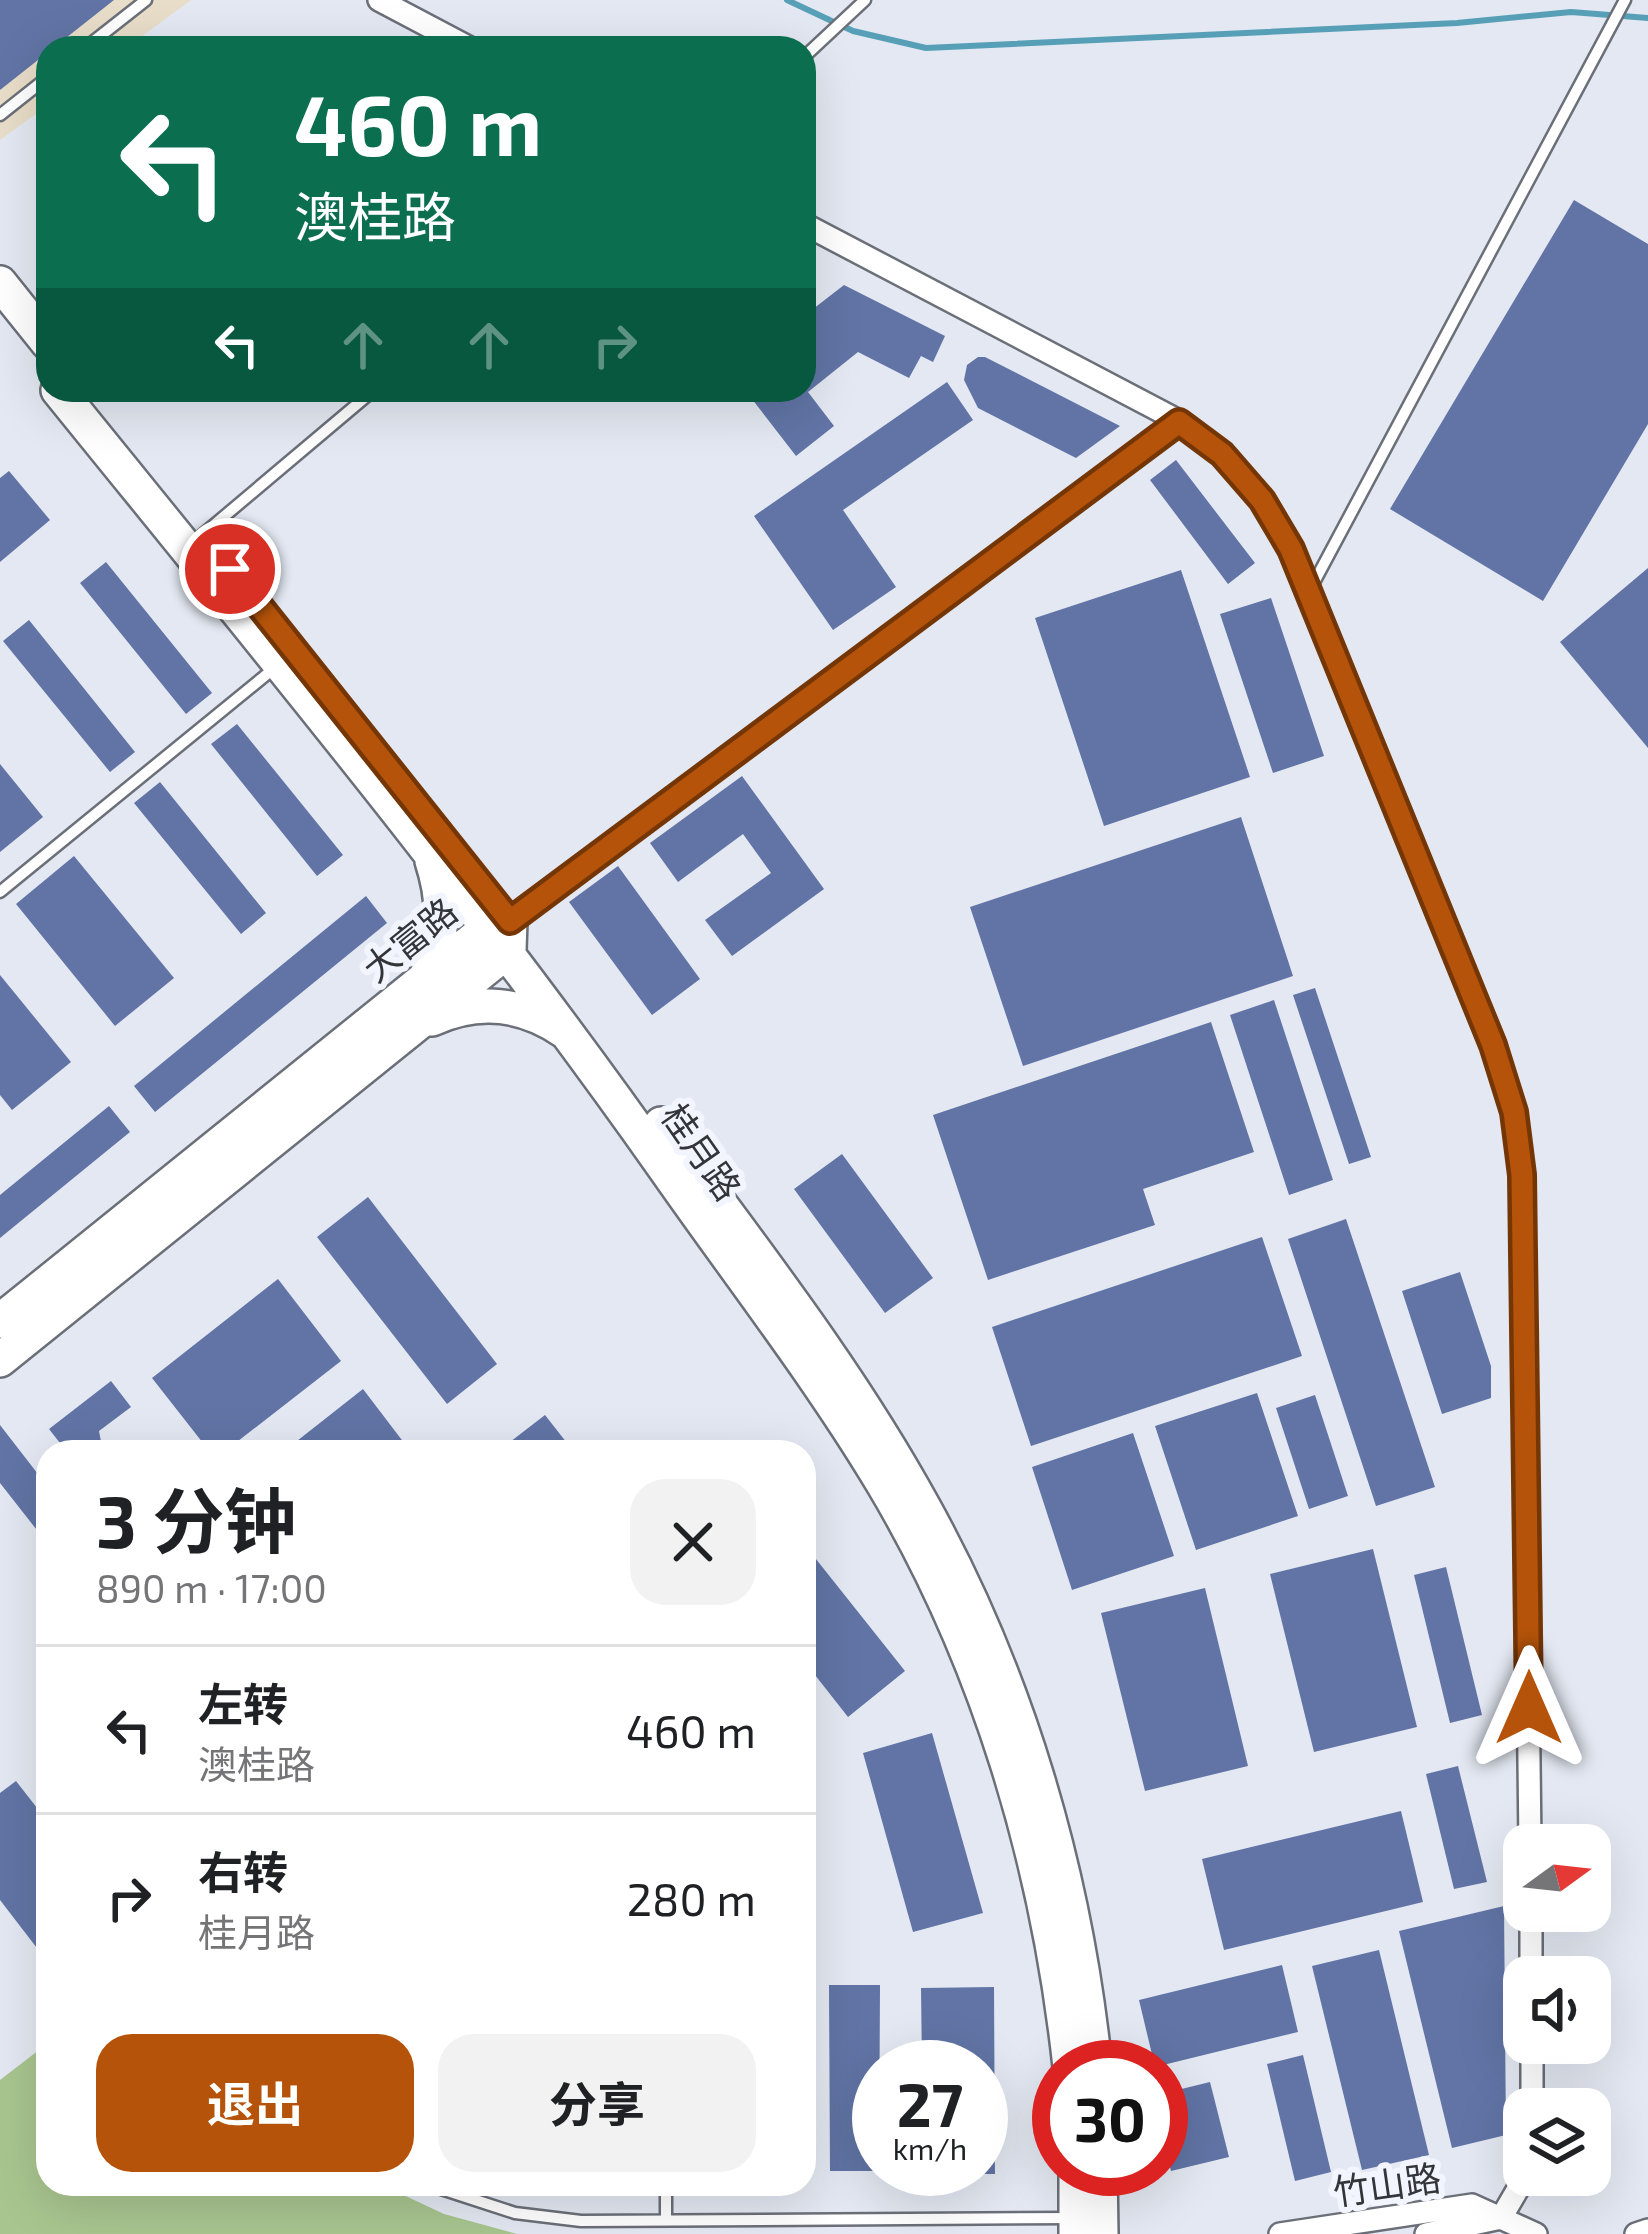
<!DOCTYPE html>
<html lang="zh">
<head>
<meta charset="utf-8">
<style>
  :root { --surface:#fff; --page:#f2f2f2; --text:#202124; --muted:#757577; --line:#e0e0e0; --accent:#b45309 }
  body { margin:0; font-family:"Exo 2","Noto Sans SC",sans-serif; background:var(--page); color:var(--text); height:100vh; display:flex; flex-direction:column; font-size:45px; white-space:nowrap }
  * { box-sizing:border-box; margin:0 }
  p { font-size:39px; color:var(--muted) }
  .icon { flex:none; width:66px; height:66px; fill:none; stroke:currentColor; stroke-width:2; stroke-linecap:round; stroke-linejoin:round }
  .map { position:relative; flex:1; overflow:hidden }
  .panel { position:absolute; left:36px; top:1440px; width:780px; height:756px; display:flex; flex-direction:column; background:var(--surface); border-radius:36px; box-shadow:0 12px 48px #0002 }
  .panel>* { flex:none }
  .guide { position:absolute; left:36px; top:36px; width:780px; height:366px; border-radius:36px; box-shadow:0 12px 48px #0002; background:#0b6e4f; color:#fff; overflow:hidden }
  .needle { width:78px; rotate:75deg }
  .buttons { position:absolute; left:1503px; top:1824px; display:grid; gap:24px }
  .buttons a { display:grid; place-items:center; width:108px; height:108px; border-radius:24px; background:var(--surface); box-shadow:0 12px 48px #0002; font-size:60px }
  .speed { position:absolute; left:852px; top:2040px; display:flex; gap:24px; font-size:60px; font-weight:700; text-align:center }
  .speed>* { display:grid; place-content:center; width:156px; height:156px; border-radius:50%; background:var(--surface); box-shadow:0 12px 48px #0002; line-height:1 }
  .speed small { font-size:30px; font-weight:400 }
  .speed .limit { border:18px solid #d22; background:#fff; color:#111 }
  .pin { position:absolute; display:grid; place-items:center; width:102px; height:102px; color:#fff; margin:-51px; border:6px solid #fff; border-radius:50%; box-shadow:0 3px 12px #0007 }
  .me { position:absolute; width:132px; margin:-66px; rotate:0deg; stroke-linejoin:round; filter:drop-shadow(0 0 9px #0008) }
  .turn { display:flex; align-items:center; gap:42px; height:252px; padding:0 60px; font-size:54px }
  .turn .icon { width:156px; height:156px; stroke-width:2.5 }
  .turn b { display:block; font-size:84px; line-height:102px }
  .lanes { display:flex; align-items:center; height:114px; padding:0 60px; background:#0003; justify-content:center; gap:60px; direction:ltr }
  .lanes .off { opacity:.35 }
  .round { display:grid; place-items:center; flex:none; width:126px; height:126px; border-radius:36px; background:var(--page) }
  .overview { display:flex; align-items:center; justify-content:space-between; height:204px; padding:0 60px }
  h1 { font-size:72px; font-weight:700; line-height:90px }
  .action { display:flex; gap:24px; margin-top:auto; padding:24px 60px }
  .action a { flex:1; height:138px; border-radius:36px; background:var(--accent); color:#fff; font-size:48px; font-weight:700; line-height:138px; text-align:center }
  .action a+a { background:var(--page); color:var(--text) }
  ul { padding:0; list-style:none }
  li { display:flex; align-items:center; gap:36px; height:168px; padding:0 60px; border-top:3px solid var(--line) }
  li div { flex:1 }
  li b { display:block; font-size:45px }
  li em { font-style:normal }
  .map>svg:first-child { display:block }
</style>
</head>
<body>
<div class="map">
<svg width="1648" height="2234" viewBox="0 0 1648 2234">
  <rect width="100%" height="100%" fill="#e3e8f2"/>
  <!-- commercial -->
  <path fill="#e8ddc8" d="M 0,0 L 191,0 L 126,48 L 48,48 L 48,105 L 0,140 Z"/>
  <!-- forest -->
  <path fill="#a8c58f" d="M 48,2043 L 48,2184 L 380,2184 L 444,2214 L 517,2234 L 0,2234 L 0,2080 Z"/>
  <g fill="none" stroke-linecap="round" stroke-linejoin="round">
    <!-- stream -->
    <path stroke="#579fb6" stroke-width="6" d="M 787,0 L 853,31 L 926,48 L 1457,23 L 1571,12 L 1648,18"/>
  </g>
  <!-- building -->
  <path fill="#6174a5" d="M 0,0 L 114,0 L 0,90 Z
    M 1574,200 L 1648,244 L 1648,424 L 1543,601 L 1390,509 Z
    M 844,285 L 945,336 L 933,362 L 921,356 L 909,378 L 858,352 L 808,392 L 834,426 L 796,456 L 745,390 L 804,390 L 804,316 Z
    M 978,357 L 985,357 L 1120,426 L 1076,458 L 978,408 L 964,380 L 967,365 Z
    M 947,382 L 973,420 L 843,510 L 896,587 L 833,630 L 754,516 Z
    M 1176,460 L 1255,563 L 1228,584 L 1150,480 Z
    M 9,471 L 50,520 L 0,562 L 0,478 Z
    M 106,562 L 212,693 L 186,714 L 80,583 Z
    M 1648,568 L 1648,748 L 1560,642 Z
    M 1181,570 L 1250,777 L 1104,826 L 1035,618 Z
    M 1271,598 L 1324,756 L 1273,773 L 1220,614 Z
    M 29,620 L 135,752 L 110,772 L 3,641 Z
    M 237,724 L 343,855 L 317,876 L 211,744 Z
    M 0,764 L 43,817 L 0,852 Z
    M 742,776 L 824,889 L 732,956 L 705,920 L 771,873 L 743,834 L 678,882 L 650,843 Z
    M 160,782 L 266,913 L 241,934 L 134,803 Z
    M 1241,817 L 1293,976 L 1023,1066 L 970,907 Z
    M 74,856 L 174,978 L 115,1026 L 16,904 Z
    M 618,866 L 700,979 L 652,1015 L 569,902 Z
    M 366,896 L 387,923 L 155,1112 L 134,1086 Z
    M 0,975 L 71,1062 L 12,1110 L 0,1095 Z
    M 1315,988 L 1371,1157 L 1349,1164 L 1293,995 Z
    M 1274,1000 L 1333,1180 L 1289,1195 L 1230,1015 Z
    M 1211,1022 L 1254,1152 L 1143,1189 L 1155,1225 L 988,1280 L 933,1115 Z
    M 109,1106 L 130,1132 L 0,1238 L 0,1195 Z
    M 842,1154 L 933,1278 L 885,1313 L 794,1189 Z
    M 368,1197 L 497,1364 L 447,1404 L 317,1237 Z
    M 1346,1219 L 1435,1487 L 1376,1506 L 1288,1239 Z
    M 1262,1237 L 1302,1356 L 1031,1446 L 992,1327 Z
    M 1460,1272 L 1491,1366 L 1491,1398 L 1442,1414 L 1402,1291 Z
    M 278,1279 L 341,1361 L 224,1452 L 210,1452 L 152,1378 Z
    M 111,1381 L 131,1407 L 99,1431 L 103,1452 L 67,1452 L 49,1429 Z
    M 363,1389 L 411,1452 L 283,1452 Z
    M 1257,1393 L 1298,1516 L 1196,1550 L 1155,1426 Z
    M 1315,1395 L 1348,1496 L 1309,1509 L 1276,1408 Z
    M 545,1415 L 574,1452 L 497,1452 Z
    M 0,1425 L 48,1487 L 48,1527 L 40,1534 L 0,1483 Z
    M 1133,1433 L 1174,1556 L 1072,1590 L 1032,1467 Z
    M 804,1544 L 905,1671 L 848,1717 L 804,1661 Z
    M 1373,1549 L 1417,1727 L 1314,1752 L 1270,1574 Z
    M 1446,1567 L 1482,1715 L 1450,1723 L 1414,1575 Z
    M 1205,1588 L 1248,1766 L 1145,1791 L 1101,1613 Z
    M 932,1733 L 983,1913 L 913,1932 L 863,1753 Z
    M 1458,1766 L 1487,1882 L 1454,1889 L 1426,1774 Z
    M 16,1781 L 48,1822 L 48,1945 L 40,1952 L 0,1900 L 0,1793 Z
    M 1401,1811 L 1423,1902 L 1224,1950 L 1202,1859 Z
    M 1504,1906 L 1506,2135 L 1452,2148 L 1399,1931 Z
    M 1379,1950 L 1429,2155 L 1362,2170 L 1312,1966 Z
    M 1282,1965 L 1298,2032 L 1155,2067 L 1139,2000 Z
    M 829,1985 L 880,1985 L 879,2171 L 830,2171 Z
    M 994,1987 L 995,2174 L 922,2174 L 922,2169 L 981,2169 L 981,2067 L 922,2067 L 921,1988 Z
    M 1303,2055 L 1331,2172 L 1295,2181 L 1267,2064 Z
    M 1210,2082 L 1229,2157 L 1171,2171 L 1161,2130 L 1161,2094 Z"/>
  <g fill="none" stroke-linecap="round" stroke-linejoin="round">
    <!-- lane casing -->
    <g stroke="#6b6f78" stroke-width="15">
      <path id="lane" d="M 85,48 L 146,0
        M 804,57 L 865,0
        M 0,115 L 48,77
        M 202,535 L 374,390
        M 1310,590 L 1625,0
        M 0,892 L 277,666
        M 426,2184 L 515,2213 L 581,2221 L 1073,2218
        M 666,2184 L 666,2220"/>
    </g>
    <!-- street casing -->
    <g stroke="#6b6f78" stroke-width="26">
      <path id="street" d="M 379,0 L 470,48
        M 804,224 L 1179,421 L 1222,453 L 1262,500 L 1291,549 L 1493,1045 L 1514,1112 L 1522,1175 L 1530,1845
        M 510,921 L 1179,421
        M 1531,1911 L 1531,1977
        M 1532,2043 L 1532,2109
        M 1501,2218 L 1526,2175
        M 1280,2234 L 1472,2205 L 1536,2234
        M 1426,2234 L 1501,2218
        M 1636,2234 L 1648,2230"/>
    </g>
    <!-- secondary casing -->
    <g stroke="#6b6f78" stroke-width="38">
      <path id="secondary" d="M 0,283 L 48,343
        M 58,390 C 266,647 476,900 666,1170 C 738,1273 817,1374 882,1482 C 988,1659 1048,1863 1070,2067
        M 425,979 C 444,938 446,904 432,861
        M 432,1019 C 478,998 523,1003 564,1031
        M 661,1124 C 752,1248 849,1371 923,1506 C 1018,1677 1075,1872 1095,2067
        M 0,1321 L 490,926 L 510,921 L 509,950 L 0,1360
        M 1076,2169 L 1076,2234
        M 1100,2169 L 1101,2234"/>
    </g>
    <!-- lane -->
    <use href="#lane" stroke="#fff" stroke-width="10"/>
    <!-- street -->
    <use href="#street" stroke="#fff" stroke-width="21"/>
    <!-- secondary -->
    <use href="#secondary" stroke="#fff" stroke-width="33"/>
  </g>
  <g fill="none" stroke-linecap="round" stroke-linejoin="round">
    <!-- route casing -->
    <g stroke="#753606" stroke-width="30">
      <path id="route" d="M 230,569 L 510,921 L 1179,422 L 1222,454 L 1262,500 L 1291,549 L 1493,1045 L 1514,1112 L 1522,1175 L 1529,1708"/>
    </g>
    <!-- route -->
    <use href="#route" stroke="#b45309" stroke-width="21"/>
  </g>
  <g text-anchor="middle" stroke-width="12" stroke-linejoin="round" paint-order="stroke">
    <!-- street labels -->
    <g font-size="36" fill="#333539" stroke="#f2f5fe">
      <text transform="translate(410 940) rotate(-39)" y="13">大富路</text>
      <text transform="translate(701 1152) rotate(55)" y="13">桂月路</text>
      <text transform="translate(1387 2185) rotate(-8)" y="13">竹山路</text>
    </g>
  </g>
</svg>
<div class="buttons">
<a><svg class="needle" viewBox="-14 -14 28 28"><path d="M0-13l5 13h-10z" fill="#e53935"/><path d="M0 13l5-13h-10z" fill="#757577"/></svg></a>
<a><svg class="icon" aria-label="sound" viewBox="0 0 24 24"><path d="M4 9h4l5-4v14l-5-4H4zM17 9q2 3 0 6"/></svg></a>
<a><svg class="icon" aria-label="layers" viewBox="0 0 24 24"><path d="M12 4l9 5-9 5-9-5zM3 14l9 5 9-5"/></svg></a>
</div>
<div class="speed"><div>27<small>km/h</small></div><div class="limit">30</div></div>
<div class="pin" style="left:230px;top:569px;background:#d93025"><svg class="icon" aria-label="arrive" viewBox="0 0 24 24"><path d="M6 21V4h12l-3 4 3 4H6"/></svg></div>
<svg class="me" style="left:1529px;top:1708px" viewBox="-20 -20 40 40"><path d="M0-17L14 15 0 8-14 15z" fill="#b45309" stroke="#fff" stroke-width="4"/></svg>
<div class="guide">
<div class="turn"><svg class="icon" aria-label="left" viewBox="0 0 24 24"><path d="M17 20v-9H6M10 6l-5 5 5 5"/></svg><div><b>460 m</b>澳桂路</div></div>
<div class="lanes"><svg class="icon" aria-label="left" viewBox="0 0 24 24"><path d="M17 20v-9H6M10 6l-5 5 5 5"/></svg><svg class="icon off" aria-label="ahead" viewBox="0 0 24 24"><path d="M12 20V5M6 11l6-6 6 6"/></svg><svg class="icon off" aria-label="ahead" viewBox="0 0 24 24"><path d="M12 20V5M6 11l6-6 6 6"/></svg><svg class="icon off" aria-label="right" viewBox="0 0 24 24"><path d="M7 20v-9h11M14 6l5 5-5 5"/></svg></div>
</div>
<section class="panel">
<div class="overview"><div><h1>3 分钟</h1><p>890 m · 17:00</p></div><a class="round"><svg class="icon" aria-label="close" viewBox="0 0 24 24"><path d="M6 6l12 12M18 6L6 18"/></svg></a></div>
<ul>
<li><svg class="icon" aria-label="left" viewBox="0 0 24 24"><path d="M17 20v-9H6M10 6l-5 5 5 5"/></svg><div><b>左转</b><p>澳桂路</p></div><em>460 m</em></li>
<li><svg class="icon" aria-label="right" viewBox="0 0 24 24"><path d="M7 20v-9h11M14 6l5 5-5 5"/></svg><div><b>右转</b><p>桂月路</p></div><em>280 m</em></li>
</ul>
<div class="action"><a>退出</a><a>分享</a></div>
</section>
</div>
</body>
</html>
